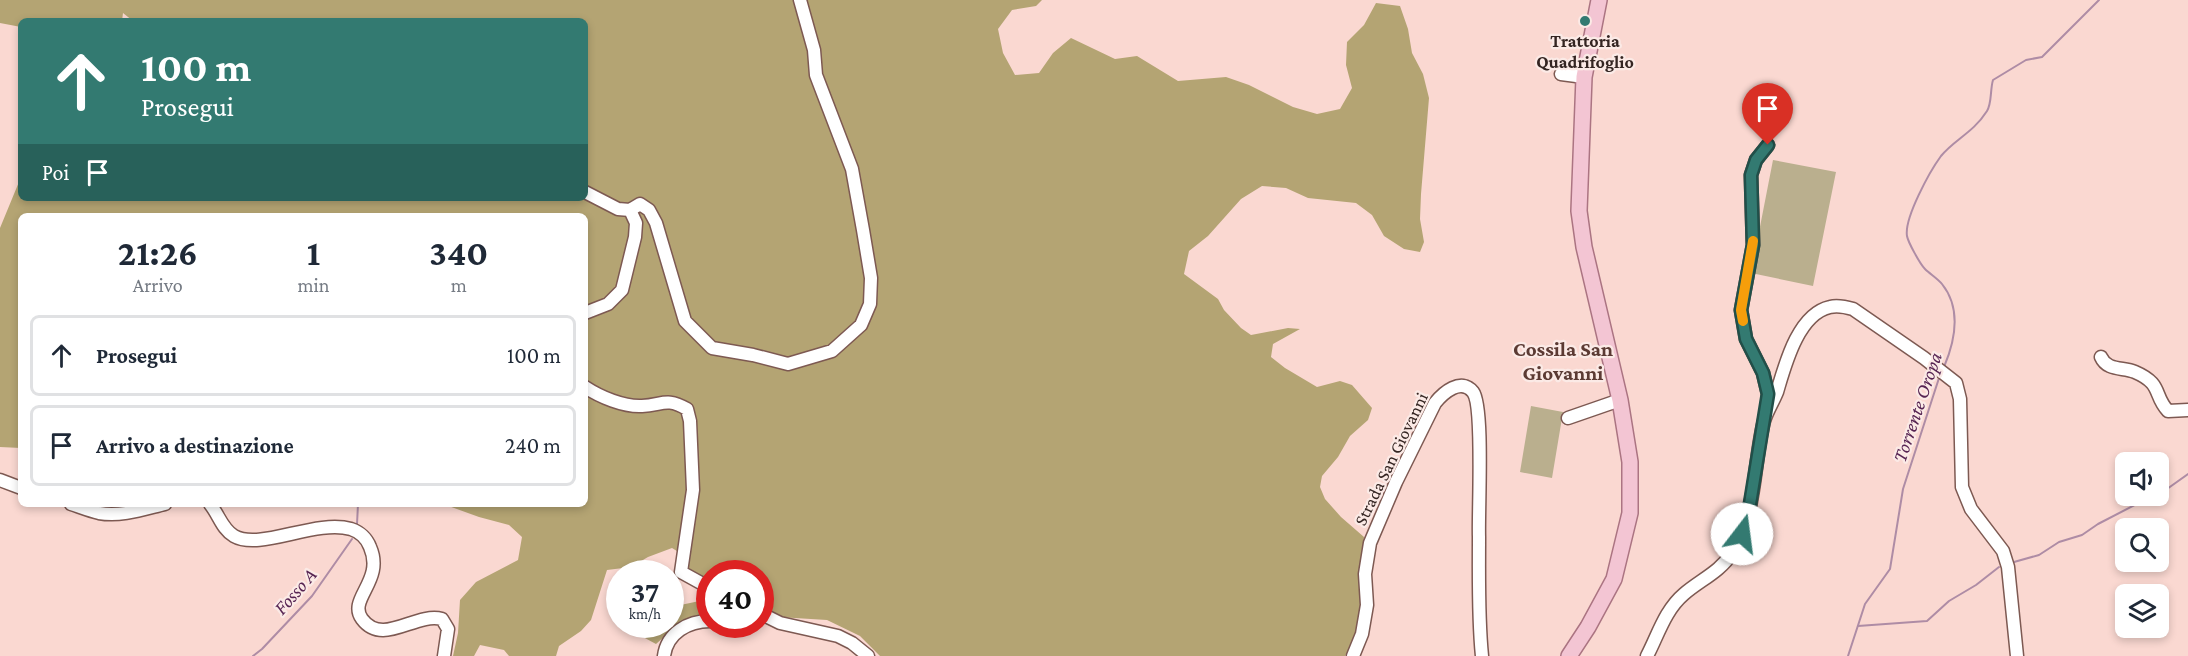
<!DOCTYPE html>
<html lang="it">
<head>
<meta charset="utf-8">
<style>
  :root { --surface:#fff; --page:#f2f2f3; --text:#1f2937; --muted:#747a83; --line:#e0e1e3 }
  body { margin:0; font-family:"Crimson Pro",serif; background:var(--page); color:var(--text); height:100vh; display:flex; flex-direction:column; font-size:22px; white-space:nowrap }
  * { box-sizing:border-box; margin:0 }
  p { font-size:20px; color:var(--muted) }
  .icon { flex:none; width:33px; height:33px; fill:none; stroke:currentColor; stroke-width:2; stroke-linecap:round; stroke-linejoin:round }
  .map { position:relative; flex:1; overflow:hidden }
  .details { position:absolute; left:18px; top:213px; width:570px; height:294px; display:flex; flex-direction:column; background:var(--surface); border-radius:9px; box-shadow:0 3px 9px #0003 }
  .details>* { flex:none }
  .guide { position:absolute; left:18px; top:18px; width:570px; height:183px; border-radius:9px; box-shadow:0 3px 9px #0003; background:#337a71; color:#fff; overflow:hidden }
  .fabs { position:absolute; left:2115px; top:452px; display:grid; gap:12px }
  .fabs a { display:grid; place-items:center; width:54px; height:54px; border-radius:9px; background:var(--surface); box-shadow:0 3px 9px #0003; font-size:30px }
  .speed { position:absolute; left:606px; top:560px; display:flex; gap:12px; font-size:30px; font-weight:700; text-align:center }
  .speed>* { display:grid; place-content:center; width:78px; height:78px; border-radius:50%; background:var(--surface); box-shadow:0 3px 9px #0003; line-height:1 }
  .speed small { font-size:15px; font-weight:400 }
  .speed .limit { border:9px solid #d22; background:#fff; color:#111 }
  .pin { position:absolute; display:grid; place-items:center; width:51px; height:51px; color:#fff; margin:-62px -26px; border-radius:50% 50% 50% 0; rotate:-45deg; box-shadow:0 0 6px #0007 }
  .pin .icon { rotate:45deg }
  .me { position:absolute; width:66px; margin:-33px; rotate:15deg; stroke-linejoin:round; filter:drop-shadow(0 0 4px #0008) }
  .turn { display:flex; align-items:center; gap:21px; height:126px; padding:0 24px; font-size:27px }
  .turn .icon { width:78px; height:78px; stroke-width:2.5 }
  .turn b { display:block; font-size:42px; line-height:51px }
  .then { display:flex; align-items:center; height:57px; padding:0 24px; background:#0003; gap:12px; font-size:22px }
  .eta { display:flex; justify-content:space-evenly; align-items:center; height:102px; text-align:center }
  .eta b { font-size:36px; font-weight:700; line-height:42px }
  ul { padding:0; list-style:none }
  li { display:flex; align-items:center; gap:18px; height:81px; margin:0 12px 9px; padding:0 12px; border:3px solid var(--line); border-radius:9px }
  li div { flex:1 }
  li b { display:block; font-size:22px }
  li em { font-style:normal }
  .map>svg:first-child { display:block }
</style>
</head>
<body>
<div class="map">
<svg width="2188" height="656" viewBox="0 0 2188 656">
  <rect width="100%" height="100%" fill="#fad8d1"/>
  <!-- green -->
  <path fill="#baaf8e" d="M 1773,160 L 1836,172 L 1813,286 L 1751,273 Z
    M 1531,406 L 1563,412 L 1552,478 L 1520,472 Z"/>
  <!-- forest -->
  <path fill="#b4a473" d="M 0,0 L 1042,0 L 1036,6 L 1012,10 L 998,29 L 1003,53 L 1015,75 L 1039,73 L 1053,53 L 1071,38 L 1115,59 L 1137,56 L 1178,81 L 1226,77 L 1249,85 L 1293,107 L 1317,114 L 1340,109 L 1352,88 L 1346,65 L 1347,42 L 1364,25 L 1376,3 L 1400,6 L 1408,29 L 1412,53 L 1423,74 L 1429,98 L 1421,194 L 1420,219 L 1424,242 L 1420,252 L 1404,249 L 1384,236 L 1372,215 L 1356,203 L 1308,198 L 1286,188 L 1262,186 L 1241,199 L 1208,236 L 1189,251 L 1184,274 L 1218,299 L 1224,310 L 1241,328 L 1251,335 L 1288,328 L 1300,329 L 1273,344 L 1271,357 L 1285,368 L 1317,387 L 1340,381 L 1352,385 L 1372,408 L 1368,420 L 1350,436 L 1338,457 L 1322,476 L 1320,487 L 1325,499 L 1341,517 L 1364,537 C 1361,576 1367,621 1345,656 L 880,656 L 860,636 L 827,620 L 761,616 L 760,573 L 710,573 L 709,581 L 688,568 L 685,556 L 672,548 L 648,557 L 631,567 L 607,570 L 591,620 L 581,631 L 559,646 L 556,656 L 509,656 L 504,650 L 480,645 L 474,656 L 453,656 L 458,633 L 460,600 L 476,582 L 518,560 L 522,537 L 509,525 L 479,517 L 443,504 L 585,504 L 585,216 L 21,216 L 21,448 L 0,447 L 0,228 L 21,177 L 21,198 L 585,198 L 585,21 L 133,21 L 123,13 L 122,21 L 21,21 L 21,27 L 0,23 Z
    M 709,599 L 709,616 L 674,628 L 656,644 L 643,637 L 648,624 L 670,624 L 671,607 Z"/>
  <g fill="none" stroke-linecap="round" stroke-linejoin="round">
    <!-- stream -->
    <path stroke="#ae8ca5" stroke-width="2" d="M 1944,367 C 1955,341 1962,309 1942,284 C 1937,278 1930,274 1925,269 C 1920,264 1908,242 1907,236 C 1904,218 1930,171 1941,156 C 1955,139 1973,133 1987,111 C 1992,103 1990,90 1993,80 L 2026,60 L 2042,57 L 2099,0
      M 2158,493 L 2167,489 L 2188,474
      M 357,524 L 358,504
      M 2014,562 L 2039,555 L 2059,542 L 2082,535 L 2098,524 L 2154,495
      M 1858,626 L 1927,621 L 1949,601 L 1976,585 L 1999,567
      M 253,656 L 262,649 L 312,596 L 352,539
      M 1848,656 L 1865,604 L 1890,569 L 1903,489 L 1940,375"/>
    <!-- minor casing -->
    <g stroke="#7d5952" stroke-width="15">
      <path id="minor" d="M 1561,74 L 1584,77
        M 585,192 L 618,209 L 630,210 L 636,223 L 635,237 L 622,290 L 608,304 L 585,313
        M 630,210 L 640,204 L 649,210 L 656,223 L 685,321 L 712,348 L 753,355 L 788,364 L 832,351 L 861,325 L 870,304 L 871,278 L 863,230 L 852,169 L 816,75 L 814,50 L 800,0
        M 2101,357 C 2107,371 2123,367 2135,372 C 2163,384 2153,395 2168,411 L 2188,410
        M 585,387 C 600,397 624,407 642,406 C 663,405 666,397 687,409 L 690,421 L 693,490 L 681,572 L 710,588
        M 1767,406 L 1768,394 L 1763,373 L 1746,339 L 1741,310 L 1753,245 L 1751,175 L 1756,160 L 1768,145
        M 1568,418 L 1620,400
        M 0,480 L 21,488
        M 71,504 C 80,507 90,511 99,513 C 121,517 144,509 165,504
        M 210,504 C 219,515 222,529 234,536 C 260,551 315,519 351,529 C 360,532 367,539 370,547 C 385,581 347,599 362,619 C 383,647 415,612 442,619 L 448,629 L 444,656
        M 760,613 L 780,623 L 838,636 L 852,643 L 868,656
        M 664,656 C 667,633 688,621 710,621
        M 1353,656 L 1362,634 L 1367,605 L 1365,574 L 1370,543 L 1396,482 L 1435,403 C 1443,393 1461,377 1473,392 C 1484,406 1478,513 1479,537 C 1479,576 1478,617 1482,656
        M 1647,656 C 1658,635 1665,610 1684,594 C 1700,580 1720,572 1732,553 C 1757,514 1753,464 1764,421 C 1767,411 1773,402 1777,392 C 1785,365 1798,314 1830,307 C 1838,305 1846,307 1853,309 L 1924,358 L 1956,383 L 1960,399 L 1962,487 L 1971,509 L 2003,551 L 2008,567 L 2017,656"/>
    </g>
    <!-- major casing -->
    <g stroke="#ab7482" stroke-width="18">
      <path id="major" d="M 1569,656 L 1588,627 L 1614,579 L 1630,513 L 1630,462 L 1620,400 L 1584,247 L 1579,211 L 1584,77 L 1599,0"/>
    </g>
    <!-- minor -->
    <use href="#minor" stroke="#fff" stroke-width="12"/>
    <!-- major -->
    <use href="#major" stroke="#f3c5d3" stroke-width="15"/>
  </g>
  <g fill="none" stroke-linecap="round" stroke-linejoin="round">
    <!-- route casing -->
    <g stroke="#214f49" stroke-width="15">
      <path id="route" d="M 1742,534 L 1749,510 L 1768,394 L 1763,373 L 1746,339 L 1741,310 L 1753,245 L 1751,175 L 1756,160 L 1768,145"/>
    </g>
    <!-- route -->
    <use href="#route" stroke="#337a71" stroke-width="10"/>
    <!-- slow -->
    <path stroke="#f59e0b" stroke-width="10" d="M 1743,321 L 1741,310 L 1753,241"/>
  </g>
  <!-- markers -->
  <circle fill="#337a71" stroke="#fbeae6" stroke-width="2" cx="1585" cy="21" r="6"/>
  <g text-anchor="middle" stroke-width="4.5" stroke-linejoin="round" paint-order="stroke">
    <!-- poi labels -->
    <g font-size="18" font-weight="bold" fill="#342522" stroke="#fbeae6">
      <text x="1585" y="47">Trattoria<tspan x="1585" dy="21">Quadrifoglio</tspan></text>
    </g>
    <!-- street labels -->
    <g font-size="18" fill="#342522" stroke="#fbeae6">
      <text transform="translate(1391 459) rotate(-64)" y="6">Strada San Giovanni</text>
    </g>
    <!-- water labels -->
    <g font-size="20" font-style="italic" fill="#572553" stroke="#fbeae6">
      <text transform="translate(1917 407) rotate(-71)" y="7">Torrente Oropa</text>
      <text transform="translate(295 591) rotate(-49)" y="7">Fosso A</text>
    </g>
    <!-- quarter labels -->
    <g font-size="21" font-weight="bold" fill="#5b3a33" stroke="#fbeae6">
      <text x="1563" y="356">Cossila San<tspan x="1563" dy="24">Giovanni</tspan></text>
    </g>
  </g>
</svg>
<div class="fabs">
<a><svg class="icon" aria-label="sound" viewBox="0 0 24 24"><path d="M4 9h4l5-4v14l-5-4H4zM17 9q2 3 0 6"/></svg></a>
<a><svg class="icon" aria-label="search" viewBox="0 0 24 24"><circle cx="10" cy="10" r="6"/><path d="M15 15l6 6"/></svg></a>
<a><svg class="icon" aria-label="layers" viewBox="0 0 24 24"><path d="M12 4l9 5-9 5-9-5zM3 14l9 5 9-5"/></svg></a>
</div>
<div class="speed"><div>37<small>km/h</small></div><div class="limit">40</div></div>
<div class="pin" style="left:1768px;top:145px;background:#d93025"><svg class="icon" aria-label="arrive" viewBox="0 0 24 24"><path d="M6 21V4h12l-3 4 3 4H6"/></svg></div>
<svg class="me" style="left:1742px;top:534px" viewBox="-20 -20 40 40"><circle r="19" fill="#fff"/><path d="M0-13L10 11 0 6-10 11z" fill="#337a71"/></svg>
<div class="guide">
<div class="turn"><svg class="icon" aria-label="ahead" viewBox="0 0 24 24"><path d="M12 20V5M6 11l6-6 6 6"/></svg><div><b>100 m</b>Prosegui</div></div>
<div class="then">Poi<svg class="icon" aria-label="arrive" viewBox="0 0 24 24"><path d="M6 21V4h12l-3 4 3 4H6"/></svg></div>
</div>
<section class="details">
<div class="eta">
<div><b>21:26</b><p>Arrivo</p></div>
<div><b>1</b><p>min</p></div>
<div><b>340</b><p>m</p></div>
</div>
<ul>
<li><svg class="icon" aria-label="ahead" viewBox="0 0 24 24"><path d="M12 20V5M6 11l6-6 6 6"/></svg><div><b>Prosegui</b></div><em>100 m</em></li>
<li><svg class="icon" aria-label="arrive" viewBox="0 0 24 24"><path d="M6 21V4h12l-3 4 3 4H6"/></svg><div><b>Arrivo a destinazione</b></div><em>240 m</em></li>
</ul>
</section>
</div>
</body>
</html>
